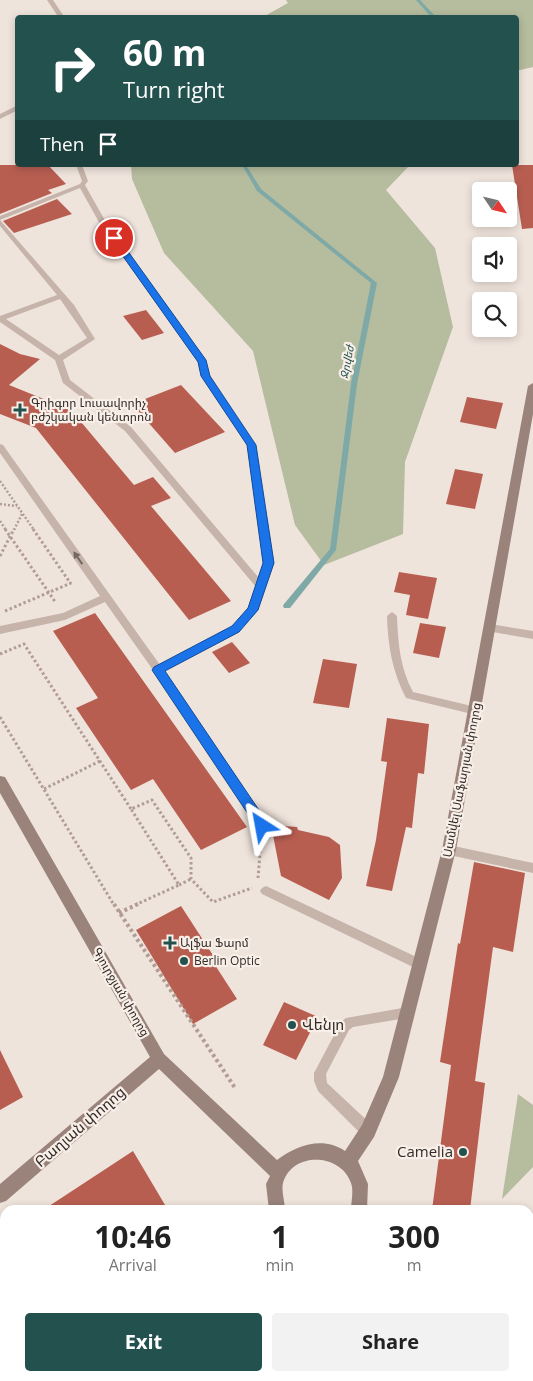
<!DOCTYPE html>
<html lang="en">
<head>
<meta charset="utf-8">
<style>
  :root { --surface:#fff; --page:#f2f2f2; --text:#222; --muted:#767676; --accent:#23514e }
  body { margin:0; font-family:"Open Sans","Noto Sans Armenian",sans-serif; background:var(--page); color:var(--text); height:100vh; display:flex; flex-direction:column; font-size:19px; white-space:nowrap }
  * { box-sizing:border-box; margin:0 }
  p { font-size:16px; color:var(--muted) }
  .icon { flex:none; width:28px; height:28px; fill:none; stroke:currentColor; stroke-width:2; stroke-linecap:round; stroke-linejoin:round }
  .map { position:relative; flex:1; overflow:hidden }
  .details { position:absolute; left:0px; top:1205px; width:534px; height:176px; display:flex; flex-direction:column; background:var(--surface); border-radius:15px 15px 0 0; box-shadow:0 2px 8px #0003 }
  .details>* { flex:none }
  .hud { position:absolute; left:15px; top:15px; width:504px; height:152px; border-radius:5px; box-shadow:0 2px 8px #0003; background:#23514e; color:#fff; overflow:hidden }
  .needle { width:32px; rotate:125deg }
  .tools { position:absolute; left:472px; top:182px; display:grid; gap:10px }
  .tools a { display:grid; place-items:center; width:45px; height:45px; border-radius:5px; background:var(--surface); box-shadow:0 2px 8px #0003; font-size:25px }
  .pin { position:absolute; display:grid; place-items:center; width:42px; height:42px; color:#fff; margin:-21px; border:2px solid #fff; border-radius:50%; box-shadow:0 1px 5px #0007 }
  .me { position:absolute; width:55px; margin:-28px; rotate:326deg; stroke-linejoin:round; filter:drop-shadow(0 0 4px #0008) }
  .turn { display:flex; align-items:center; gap:18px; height:105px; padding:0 25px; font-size:22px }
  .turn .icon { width:65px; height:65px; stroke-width:2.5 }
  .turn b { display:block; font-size:35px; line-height:42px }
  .then { display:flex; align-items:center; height:48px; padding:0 25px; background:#0003; gap:10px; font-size:19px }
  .eta { display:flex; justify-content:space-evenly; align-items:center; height:85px; text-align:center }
  .eta b { font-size:30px; font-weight:700; line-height:35px }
  .button { display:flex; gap:10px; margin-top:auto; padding:10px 25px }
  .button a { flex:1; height:58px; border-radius:5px; background:var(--accent); color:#fff; font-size:20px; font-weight:700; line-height:58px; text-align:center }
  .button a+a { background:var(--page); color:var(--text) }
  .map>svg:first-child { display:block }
</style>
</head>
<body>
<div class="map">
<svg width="533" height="1381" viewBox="0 0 533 1381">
  <rect width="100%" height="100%" fill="#efe4dc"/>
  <!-- green -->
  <path fill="#b6bc9e" d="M 286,0 L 533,0 L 533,67 L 516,71 L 516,18 L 263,17 L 288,3 Z
    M 131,165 L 410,165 L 386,190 L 435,248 L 453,327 L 405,462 L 403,534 L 324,565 L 295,525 L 253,351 L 164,253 L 132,179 Z
    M 518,1094 L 533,1105 L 533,1167 L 502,1199 Z"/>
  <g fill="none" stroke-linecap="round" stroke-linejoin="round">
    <!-- stream -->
    <path fill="#7ea9a6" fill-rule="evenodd" d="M 416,0 L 420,0 L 437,18 L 432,18 Z
      M 242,165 L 246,165 L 261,189 L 377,283 L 357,384 L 336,550 L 290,608 L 284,608 L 283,606 L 284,604 L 330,549 L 351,384 L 371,283 L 257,191 Z"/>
  </g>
  <!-- building -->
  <path fill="#b85e51" d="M 0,165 L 48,165 L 66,184 L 48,190 L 52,193 L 0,214 Z
    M 512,165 L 533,165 L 533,228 L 522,229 Z
    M 57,199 L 72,214 L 14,233 L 3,221 Z
    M 146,310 L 164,333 L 142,340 L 123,316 Z
    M 0,344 L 20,354 L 40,359 L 9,385 L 71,410 L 134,485 L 153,477 L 171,498 L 151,506 L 231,601 L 189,620 L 36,428 L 0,414 Z
    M 181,385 L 225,432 L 175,453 L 132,404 Z
    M 467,397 L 503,403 L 496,429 L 460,422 Z
    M 455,469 L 483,474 L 475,509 L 446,504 Z
    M 399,572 L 437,578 L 428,619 L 406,615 L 410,595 L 394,592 Z
    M 95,613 L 247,827 L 201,850 L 153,779 L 131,790 L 76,708 L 98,698 L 53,631 Z
    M 420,623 L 446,627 L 439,658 L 413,653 Z
    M 232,642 L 250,663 L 229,673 L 212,652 Z
    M 323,659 L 357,664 L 349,708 L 313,703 Z
    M 387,718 L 429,724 L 424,774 L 418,773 L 412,828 L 406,827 L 392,891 L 366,886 L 376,840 L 387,762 L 381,761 Z
    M 271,825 L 297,827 L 298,830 L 329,837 L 340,845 L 342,878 L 329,900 L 281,876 Z
    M 474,862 L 525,873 L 513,952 L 493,947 L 475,1081 L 485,1083 L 470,1210 L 432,1210 L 451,1065 L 440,1062 L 458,943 L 460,944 Z
    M 181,906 L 218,963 L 215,965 L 237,999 L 193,1024 L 136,930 Z
    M 284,1002 L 318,1017 L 296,1060 L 263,1045 Z
    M 0,1050 L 23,1097 L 0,1110 Z
    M 133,1151 L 168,1210 L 43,1210 Z"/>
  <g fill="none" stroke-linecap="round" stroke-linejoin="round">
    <!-- path-far2 -->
    <path stroke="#b19d94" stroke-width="2.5" stroke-dasharray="2 2" stroke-linecap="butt" d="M 0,481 L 34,530
      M 0,504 L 17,506
      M 0,521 L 6,530
      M 14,530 L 22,514"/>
    <!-- path-far1 -->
    <path stroke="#b19d94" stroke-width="3" stroke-dasharray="2.5 2.5" stroke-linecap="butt" d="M 5,529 L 56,603
      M 33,529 L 71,584
      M 0,556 L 14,529
      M 5,611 L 71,583
      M 0,654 L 24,644 L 131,809
      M 0,717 L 114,905
      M 44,789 L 100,761
      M 258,878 L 261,842
      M 179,885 L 191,879
      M 135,905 L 179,885 L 131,809 L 152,800 L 191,858 L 191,879 L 213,902 L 252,888"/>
    <!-- path -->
    <path stroke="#b19d94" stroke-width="4" stroke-dasharray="3 3" stroke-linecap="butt" d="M 114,904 L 235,1088
      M 119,913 L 138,904"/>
    <!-- lane -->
    <path fill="#c6b3aa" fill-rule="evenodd" d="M 47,0 L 53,0 L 65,18 L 59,18 Z
      M 18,105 L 18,110 L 0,119 L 0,114 Z
      M 76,165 L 82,165 L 88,181 L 85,185 L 107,224 L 206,362 L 210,376 L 255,445 L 274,563 L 258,610 L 239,632 L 164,671 L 266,823 L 267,826 L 266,829 L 262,831 L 258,829 L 155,673 L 105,602 L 65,620 L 0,634 L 0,626 L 63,613 L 100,596 L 0,453 L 0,444 L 3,445 L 160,665 L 233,626 L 249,608 L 256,587 L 125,431 L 63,383 L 55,360 L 0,322 L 0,316 L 57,295 L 0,226 L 0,216 L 80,184 L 82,181 ZM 80,188 L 100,224 L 198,362 L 202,376 L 247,445 L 264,563 L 259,578 L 131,427 L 70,380 L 63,360 L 95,339 L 74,305 L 0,220 ZM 60,299 L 87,338 L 59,355 L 6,319 Z
      M 392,612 L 397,616 C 398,643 400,668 413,692 L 480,708 L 481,711 L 480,714 L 476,715 L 406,698 C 392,671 388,646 387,616 Z
      M 490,624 L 533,631 L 533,639 L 487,631 L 485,628 Z
      M 449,845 L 533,863 L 533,873 L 449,855 L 445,853 L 443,850 L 445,847 Z
      M 266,886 L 425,961 L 427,965 L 425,969 L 421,970 L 417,969 L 262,894 L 260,891 L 262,888 Z
      M 408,1007 L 412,1009 L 414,1013 L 412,1017 L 353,1027 L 349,1030 L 326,1074 L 327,1083 L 373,1126 L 374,1131 L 373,1136 L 368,1137 L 363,1136 L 318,1091 L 314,1081 L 314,1073 L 341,1022 L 346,1018 Z"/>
    <!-- secondary -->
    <path fill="#99837b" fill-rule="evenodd" d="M 533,383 L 533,414 L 456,850 L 399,1077 L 374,1137 L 358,1161 L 368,1184 L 367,1210 L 351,1210 C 351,1202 354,1191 351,1183 C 341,1153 292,1151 283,1183 C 281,1191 285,1202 285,1210 L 269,1210 L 266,1184 L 270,1176 L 159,1069 L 6,1201 L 0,1203 L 0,1184 L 150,1057 L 0,793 L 0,776 L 5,777 L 164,1054 L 277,1160 C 297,1145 323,1136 345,1151 L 362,1125 L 383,1077 L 442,850 L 528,386 Z
      M 350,1376 L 368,1376 L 369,1381 L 351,1381 Z"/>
  </g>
  <!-- one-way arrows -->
  <defs><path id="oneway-solid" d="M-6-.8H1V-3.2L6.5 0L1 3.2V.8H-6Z" transform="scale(1.25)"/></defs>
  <use fill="#766862" href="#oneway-solid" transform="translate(78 558) rotate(-125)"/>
  <!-- route -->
  <path fill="#1a73e8" stroke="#114b97" d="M 111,236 L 117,236 L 206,360 L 210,376 L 256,445 L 274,563 L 258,610 L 239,632 L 165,671 L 267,822 L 269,826 L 262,831 L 258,829 L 152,670 L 154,667 L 232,626 L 248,608 L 263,563 L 247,445 L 201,376 L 198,362 L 110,238 Z"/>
  <!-- markers -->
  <g fill="#23514e" stroke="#f7efe8" stroke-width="2">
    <path d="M17.5 402.5h5v5h5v5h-5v5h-5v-5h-5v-5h5z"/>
    <path d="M167.5 935.5h5v5h5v5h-5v5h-5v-5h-5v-5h5z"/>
    <circle cx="184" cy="961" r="5"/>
    <circle cx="292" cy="1025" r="5"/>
    <circle cx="463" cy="1152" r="5"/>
  </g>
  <g text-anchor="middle" stroke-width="4.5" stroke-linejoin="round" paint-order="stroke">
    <!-- far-water labels -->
    <g font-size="11" font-style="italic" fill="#23514e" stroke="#f7efe8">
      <text transform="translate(347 362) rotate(-79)" y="4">Ջրվեժ</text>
    </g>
    <!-- poi labels -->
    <g font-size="12" fill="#342b28" stroke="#f7efe8" text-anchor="start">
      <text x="31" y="407">Գրիգոր Լուսավորիչ<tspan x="31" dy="14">բժշկական կենտրոն</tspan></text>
      <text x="180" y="947">Ալֆա Ֆարմ</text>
      <text x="194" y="965">Berlin Optic</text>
    </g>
    <!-- street labels -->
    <g font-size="12" fill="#342b28" stroke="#f7efe8">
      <text transform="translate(462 780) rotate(-79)" y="4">Սամվել Սաֆարյան փողոց</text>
      <text transform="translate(121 992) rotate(60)" y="4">Գյուրջյան փողոց</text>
    </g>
    <!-- near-poi labels -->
    <g font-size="15" fill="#342b28" stroke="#f7efe8" text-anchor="start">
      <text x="302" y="1030">Վենլո</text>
      <text x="453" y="1157" text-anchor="end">Camelia</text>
    </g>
    <!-- near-street labels -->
    <g font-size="15" fill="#342b28" stroke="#f7efe8">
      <text transform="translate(80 1127) rotate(-41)" y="5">Բաղյան փողոց</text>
    </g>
  </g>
</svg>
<div class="tools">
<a><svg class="needle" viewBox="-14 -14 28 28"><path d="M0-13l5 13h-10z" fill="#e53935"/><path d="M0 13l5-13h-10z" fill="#767676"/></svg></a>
<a><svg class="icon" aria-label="sound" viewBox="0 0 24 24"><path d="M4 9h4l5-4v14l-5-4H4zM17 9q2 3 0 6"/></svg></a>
<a><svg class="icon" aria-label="search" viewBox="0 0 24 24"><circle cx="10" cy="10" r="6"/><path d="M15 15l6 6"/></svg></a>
</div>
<div class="pin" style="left:114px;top:238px;background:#d93025"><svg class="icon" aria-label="arrive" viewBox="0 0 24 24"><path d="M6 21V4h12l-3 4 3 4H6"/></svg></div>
<svg class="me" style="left:262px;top:826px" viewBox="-20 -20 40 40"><path d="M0-17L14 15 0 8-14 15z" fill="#1a73e8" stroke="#fff" stroke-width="4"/></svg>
<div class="hud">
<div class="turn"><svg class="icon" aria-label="right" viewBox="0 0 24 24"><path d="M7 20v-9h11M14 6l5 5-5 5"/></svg><div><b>60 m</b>Turn right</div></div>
<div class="then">Then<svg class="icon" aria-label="arrive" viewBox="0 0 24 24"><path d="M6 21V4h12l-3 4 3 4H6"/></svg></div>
</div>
<section class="details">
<div class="eta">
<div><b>10:46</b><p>Arrival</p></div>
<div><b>1</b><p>min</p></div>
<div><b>300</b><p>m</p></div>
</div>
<div class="button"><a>Exit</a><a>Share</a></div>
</section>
</div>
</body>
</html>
